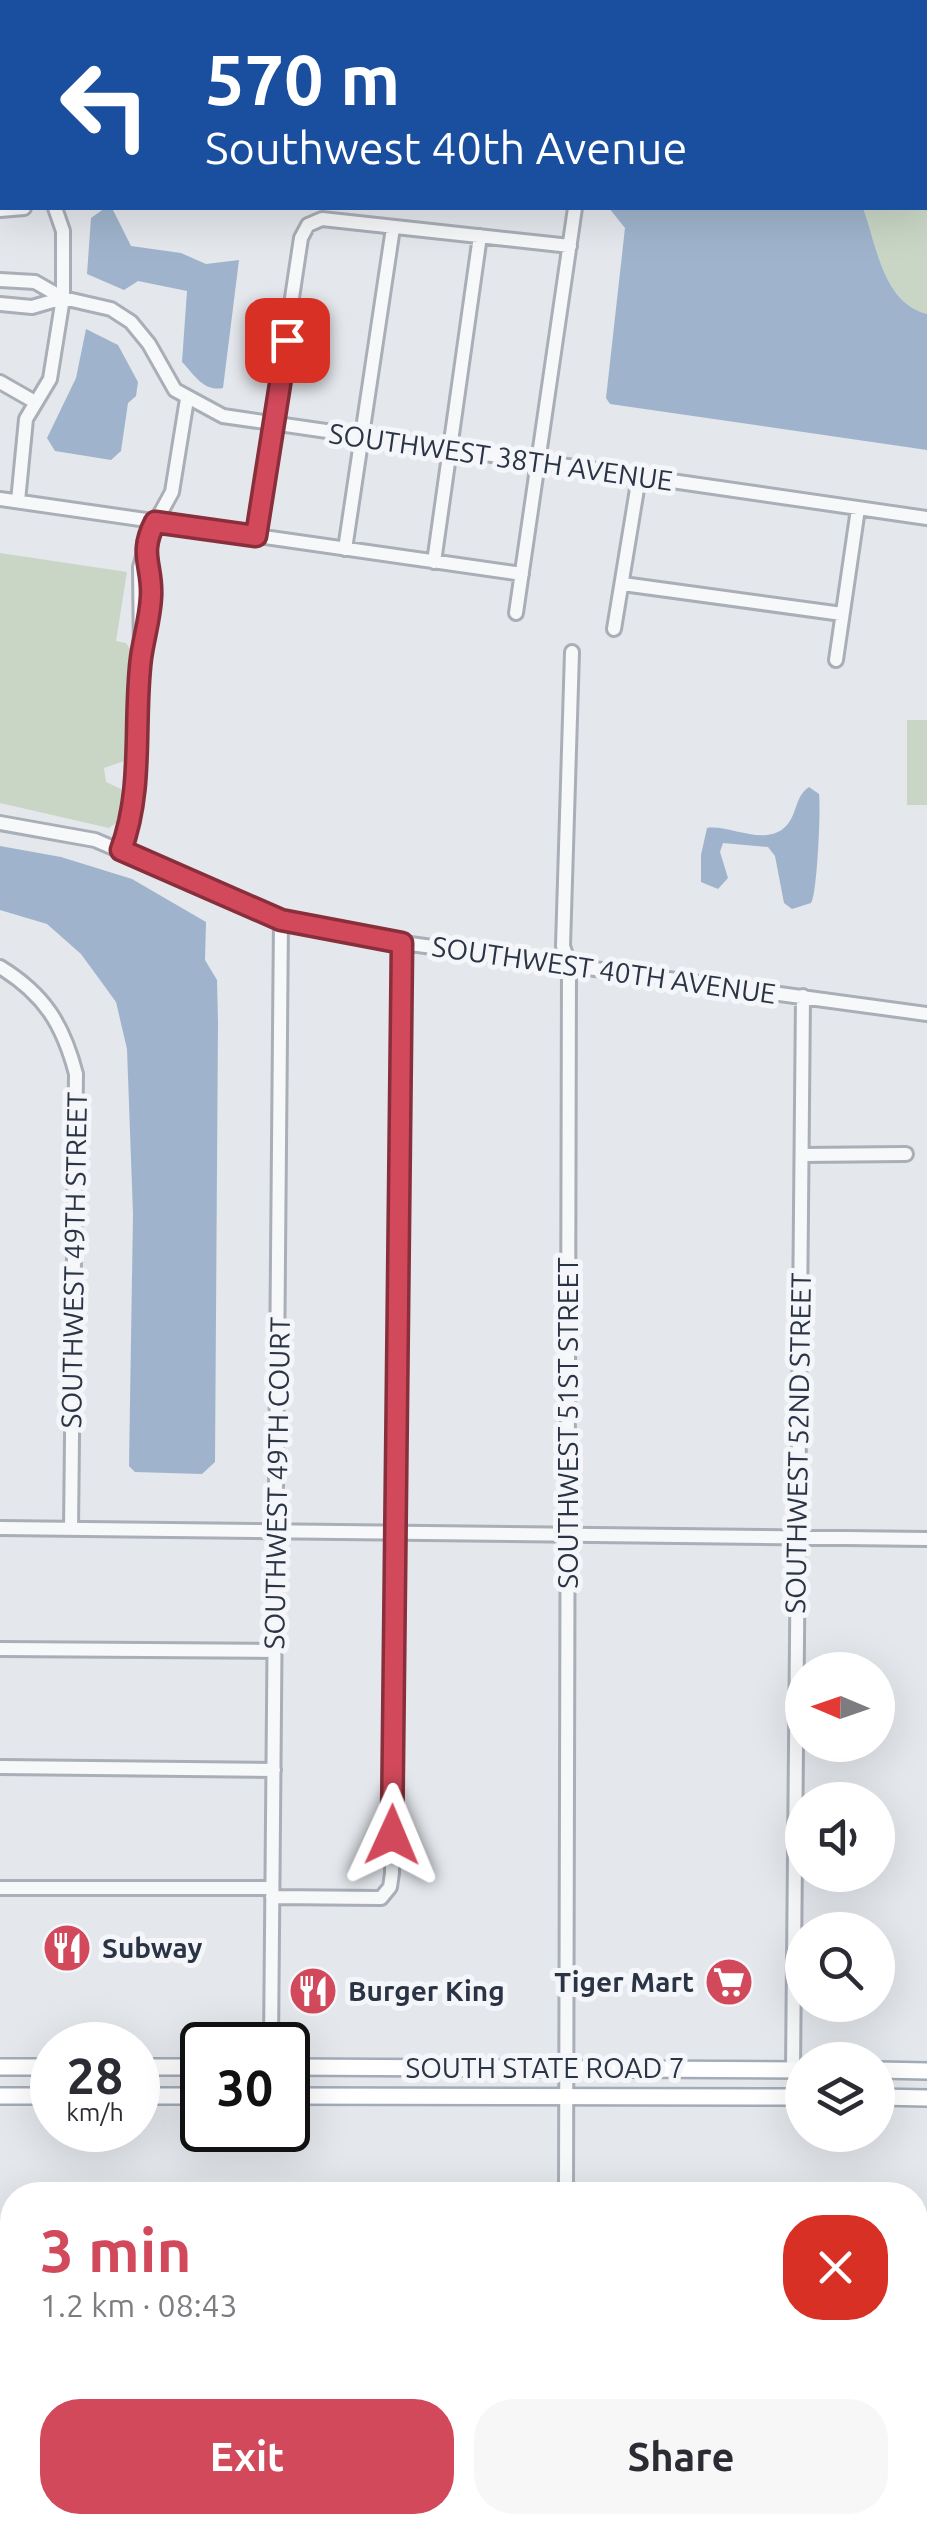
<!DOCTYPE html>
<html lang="en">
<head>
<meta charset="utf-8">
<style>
  :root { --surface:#fff; --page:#f7f7f7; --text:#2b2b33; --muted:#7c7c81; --accent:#d1495b }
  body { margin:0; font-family:Ubuntu,sans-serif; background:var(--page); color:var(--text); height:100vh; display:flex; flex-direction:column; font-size:38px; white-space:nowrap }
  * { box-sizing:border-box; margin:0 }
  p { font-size:32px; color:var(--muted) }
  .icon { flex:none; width:55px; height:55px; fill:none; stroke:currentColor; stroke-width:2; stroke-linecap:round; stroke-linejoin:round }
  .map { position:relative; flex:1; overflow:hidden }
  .side { position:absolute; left:0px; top:2182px; width:928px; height:352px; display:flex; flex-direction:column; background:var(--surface); border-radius:40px 40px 0 0; box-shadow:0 10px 40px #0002 }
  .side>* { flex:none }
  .hud { position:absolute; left:0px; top:0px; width:928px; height:210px; box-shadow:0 10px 40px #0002; background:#1a4fa0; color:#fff; overflow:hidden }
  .needle { width:65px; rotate:272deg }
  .tools { position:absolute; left:785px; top:1652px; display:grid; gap:20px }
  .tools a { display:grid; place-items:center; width:110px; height:110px; border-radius:50%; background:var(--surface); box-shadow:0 10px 40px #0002; font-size:50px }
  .speed { position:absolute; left:30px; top:2022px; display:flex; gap:20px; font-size:50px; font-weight:700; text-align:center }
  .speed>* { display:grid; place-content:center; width:130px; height:130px; border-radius:50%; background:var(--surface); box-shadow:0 10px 40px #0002; line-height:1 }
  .speed small { font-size:25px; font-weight:400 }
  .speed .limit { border:5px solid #111; border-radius:15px; background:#fff; color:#111 }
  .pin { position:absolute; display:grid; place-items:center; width:85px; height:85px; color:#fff; margin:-42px; border-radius:20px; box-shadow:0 5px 15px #0006 }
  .me { position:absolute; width:110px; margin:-55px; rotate:1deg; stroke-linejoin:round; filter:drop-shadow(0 0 8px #0008) }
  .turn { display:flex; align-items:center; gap:35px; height:210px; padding:0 40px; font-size:45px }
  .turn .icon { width:130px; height:130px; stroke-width:2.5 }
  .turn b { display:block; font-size:70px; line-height:85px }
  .round { display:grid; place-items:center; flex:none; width:105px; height:105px; border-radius:40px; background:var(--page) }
  .head { display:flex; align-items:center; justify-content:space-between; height:170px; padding:0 40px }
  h1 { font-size:60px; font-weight:700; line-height:75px; color:var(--accent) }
  .button { display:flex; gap:20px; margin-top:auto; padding:20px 40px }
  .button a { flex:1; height:115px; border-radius:40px; background:var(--accent); color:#fff; font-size:40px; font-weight:700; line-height:115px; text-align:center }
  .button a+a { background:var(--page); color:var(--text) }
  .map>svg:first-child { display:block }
</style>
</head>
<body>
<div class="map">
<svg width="927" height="2533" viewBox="0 0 927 2533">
  <rect width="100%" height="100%" fill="#e4e7ec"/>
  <!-- green -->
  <path fill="#c9d6c5" d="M 622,0 L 927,0 L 927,314 C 883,303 877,246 863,208 L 925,208 L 925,2 Z
    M 0,553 L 127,572 L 116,641 L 126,643 L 132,652 L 126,745 L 124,761 L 104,768 L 106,782 L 121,789 L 119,821 L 109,828 L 0,803 Z
    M 907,720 L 927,720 L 927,805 L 907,805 Z"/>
  <!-- water -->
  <path fill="#9fb4cc" d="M 105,208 L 112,208 L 131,246 L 181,253 L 206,264 L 239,260 L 223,388 C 203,392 194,374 182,362 L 187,291 L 138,281 L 124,290 L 87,274 L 91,218 Z
    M 609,208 L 863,208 C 877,246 883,303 927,314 L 927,450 L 610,404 L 606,398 L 625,228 Z
    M 86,329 L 118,345 L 138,382 L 136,396 L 128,403 L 121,451 L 111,460 L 55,451 L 47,438 L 76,378 Z
    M 809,787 L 819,794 C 821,808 817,896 811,903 L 792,909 L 784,903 L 775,856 L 768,847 L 723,843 L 720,852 L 728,878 L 718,889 L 701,882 L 701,855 L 707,828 C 729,824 764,847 785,827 C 798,815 794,797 809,787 Z
    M 0,846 L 61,857 L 132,879 L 206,922 L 205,960 L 217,980 L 218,1022 L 215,1462 L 202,1474 L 135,1472 L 129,1466 L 133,1214 L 127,1049 L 116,1002 L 81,954 L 47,924 L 0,910 Z
    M 581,2522 L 747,2523 L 747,2533 L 581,2533 Z"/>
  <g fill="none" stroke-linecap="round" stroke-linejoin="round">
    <!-- minor casing -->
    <g stroke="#a9aeb7" stroke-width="18">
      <path id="minor" d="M 0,99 L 2,100
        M 0,210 L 24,208
        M 0,280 L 35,282 L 63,298
        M 0,304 L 32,307 L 63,298 L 111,309 L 131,322 L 149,344 L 175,390 L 223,416 L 927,518
        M 0,382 L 35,402
        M 0,499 L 522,574
        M 18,501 L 26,419 L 50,379 L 63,298 L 63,231 L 55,208
        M 256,537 L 301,238 L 308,225 L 322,219 L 570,246
        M 345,549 L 393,228
        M 434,562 L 480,236
        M 623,584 L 842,614
        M 516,613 L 575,208
        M 614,629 L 639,477
        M 145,641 L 151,589 L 146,562
        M 836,660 L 858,509
        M 0,823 L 95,840 L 281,920 L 403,943 L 927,1014
        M 121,850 L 133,807 L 141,658 L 140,567 L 149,534 L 172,492 L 187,399
        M 0,967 C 44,994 63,1024 76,1074 L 71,1529
        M 802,1155 L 906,1154
        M 0,1528 L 927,1539
        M 0,1649 L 275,1651
        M 0,1767 L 274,1770
        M 0,1888 L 272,1888
        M 272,1897 L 381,1898 L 390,1887 L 392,1873 L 403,943
        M 271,2045 L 281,920
        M 793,2070 L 803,996
        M 566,2195 L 569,964 L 563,946 L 572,652
        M 0,2440 L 12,2440
        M 0,2515 L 12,2515
        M 769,2522 L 769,2533
        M 449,2533 L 449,2522"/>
    </g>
    <!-- major casing -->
    <g stroke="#a3abb8" stroke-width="20">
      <path id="major" d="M 0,2067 L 52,2067
        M 138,2067 L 202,2067
        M 288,2067 L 802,2070
        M 878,2070 L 927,2071
        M 0,2096 L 52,2096
        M 138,2096 L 202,2096
        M 288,2096 L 802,2097
        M 878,2097 L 927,2098"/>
    </g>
    <!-- minor -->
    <use href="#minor" stroke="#f7f8fa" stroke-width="12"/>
    <!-- major -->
    <use href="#major" stroke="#fff" stroke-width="15"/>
  </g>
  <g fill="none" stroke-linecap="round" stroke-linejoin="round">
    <!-- route casing -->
    <g stroke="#882f3b" stroke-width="25">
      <path id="route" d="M 287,340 L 256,536 L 155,522 C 138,555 153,565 151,597 C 150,618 144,637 141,658 C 133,722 144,788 121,850 L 281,920 L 402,943 L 392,1835"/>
    </g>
    <!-- route -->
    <use href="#route" stroke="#d1495b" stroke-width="18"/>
  </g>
  <!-- icons -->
  <defs>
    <g id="restaurant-disc" transform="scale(2.5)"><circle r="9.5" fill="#d1495b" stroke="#f4f6f9"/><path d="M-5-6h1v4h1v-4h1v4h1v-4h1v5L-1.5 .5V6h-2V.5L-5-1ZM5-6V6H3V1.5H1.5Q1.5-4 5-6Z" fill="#fff"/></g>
    <g id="supermarket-disc" transform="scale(2.5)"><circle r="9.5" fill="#d1495b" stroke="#f4f6f9"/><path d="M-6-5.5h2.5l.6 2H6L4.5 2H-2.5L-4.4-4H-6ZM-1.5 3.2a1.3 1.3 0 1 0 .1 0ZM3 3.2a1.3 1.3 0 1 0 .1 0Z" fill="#fff"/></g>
  </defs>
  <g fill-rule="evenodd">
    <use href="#restaurant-disc" x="67" y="1948"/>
    <use href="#supermarket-disc" x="729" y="1982"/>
    <use href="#restaurant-disc" x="313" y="1991"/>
  </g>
  <g text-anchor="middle" stroke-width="10" stroke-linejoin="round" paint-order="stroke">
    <!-- street labels -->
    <g font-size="28" fill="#2b3445" stroke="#f4f6f9">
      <text transform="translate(501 457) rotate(8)" y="10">SOUTHWEST 38TH AVENUE</text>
      <text transform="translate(604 970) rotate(8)" y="10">SOUTHWEST 40TH AVENUE</text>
      <text transform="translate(74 1260) rotate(-89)" y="10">SOUTHWEST 49TH STREET</text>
      <text transform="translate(568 1423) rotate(-90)" y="10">SOUTHWEST 51ST STREET</text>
      <text transform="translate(798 1443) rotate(-89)" y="10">SOUTHWEST 52ND STREET</text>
      <text transform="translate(277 1483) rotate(-89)" y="10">SOUTHWEST 49TH COURT</text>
      <text x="545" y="2078">SOUTH STATE ROAD 7</text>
    </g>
    <!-- poi labels -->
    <g font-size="28" font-weight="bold" fill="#2b3445" stroke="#f4f6f9" text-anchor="start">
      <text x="102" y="1958">Subway</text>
      <text x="694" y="1992" text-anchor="end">Tiger Mart</text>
      <text x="348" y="2001">Burger King</text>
    </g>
  </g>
</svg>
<div class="tools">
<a><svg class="needle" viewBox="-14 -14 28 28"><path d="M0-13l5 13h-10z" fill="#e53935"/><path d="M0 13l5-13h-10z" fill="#7c7c81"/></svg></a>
<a><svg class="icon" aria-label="sound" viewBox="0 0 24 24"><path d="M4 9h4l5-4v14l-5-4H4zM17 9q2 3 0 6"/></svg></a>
<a><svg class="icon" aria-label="search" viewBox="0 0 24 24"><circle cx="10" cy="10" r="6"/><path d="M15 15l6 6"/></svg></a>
<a><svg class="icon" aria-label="layers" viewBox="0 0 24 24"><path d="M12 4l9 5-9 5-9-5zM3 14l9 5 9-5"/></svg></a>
</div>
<div class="speed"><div>28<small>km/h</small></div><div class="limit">30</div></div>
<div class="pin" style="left:287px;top:340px;background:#d93025"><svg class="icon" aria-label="arrive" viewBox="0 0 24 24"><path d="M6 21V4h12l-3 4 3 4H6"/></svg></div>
<svg class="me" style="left:392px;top:1835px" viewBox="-20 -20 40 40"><path d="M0-17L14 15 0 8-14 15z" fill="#d1495b" stroke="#fff" stroke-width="4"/></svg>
<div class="hud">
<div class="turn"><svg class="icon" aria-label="left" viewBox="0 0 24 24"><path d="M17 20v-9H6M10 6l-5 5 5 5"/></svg><div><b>570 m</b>Southwest 40th Avenue</div></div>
</div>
<section class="side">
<div class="head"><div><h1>3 min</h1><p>1.2 km · 08:43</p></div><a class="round" style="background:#d93025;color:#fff"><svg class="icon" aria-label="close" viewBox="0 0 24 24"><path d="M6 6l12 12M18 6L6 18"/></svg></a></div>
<div class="button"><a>Exit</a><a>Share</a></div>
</section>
</div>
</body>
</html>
